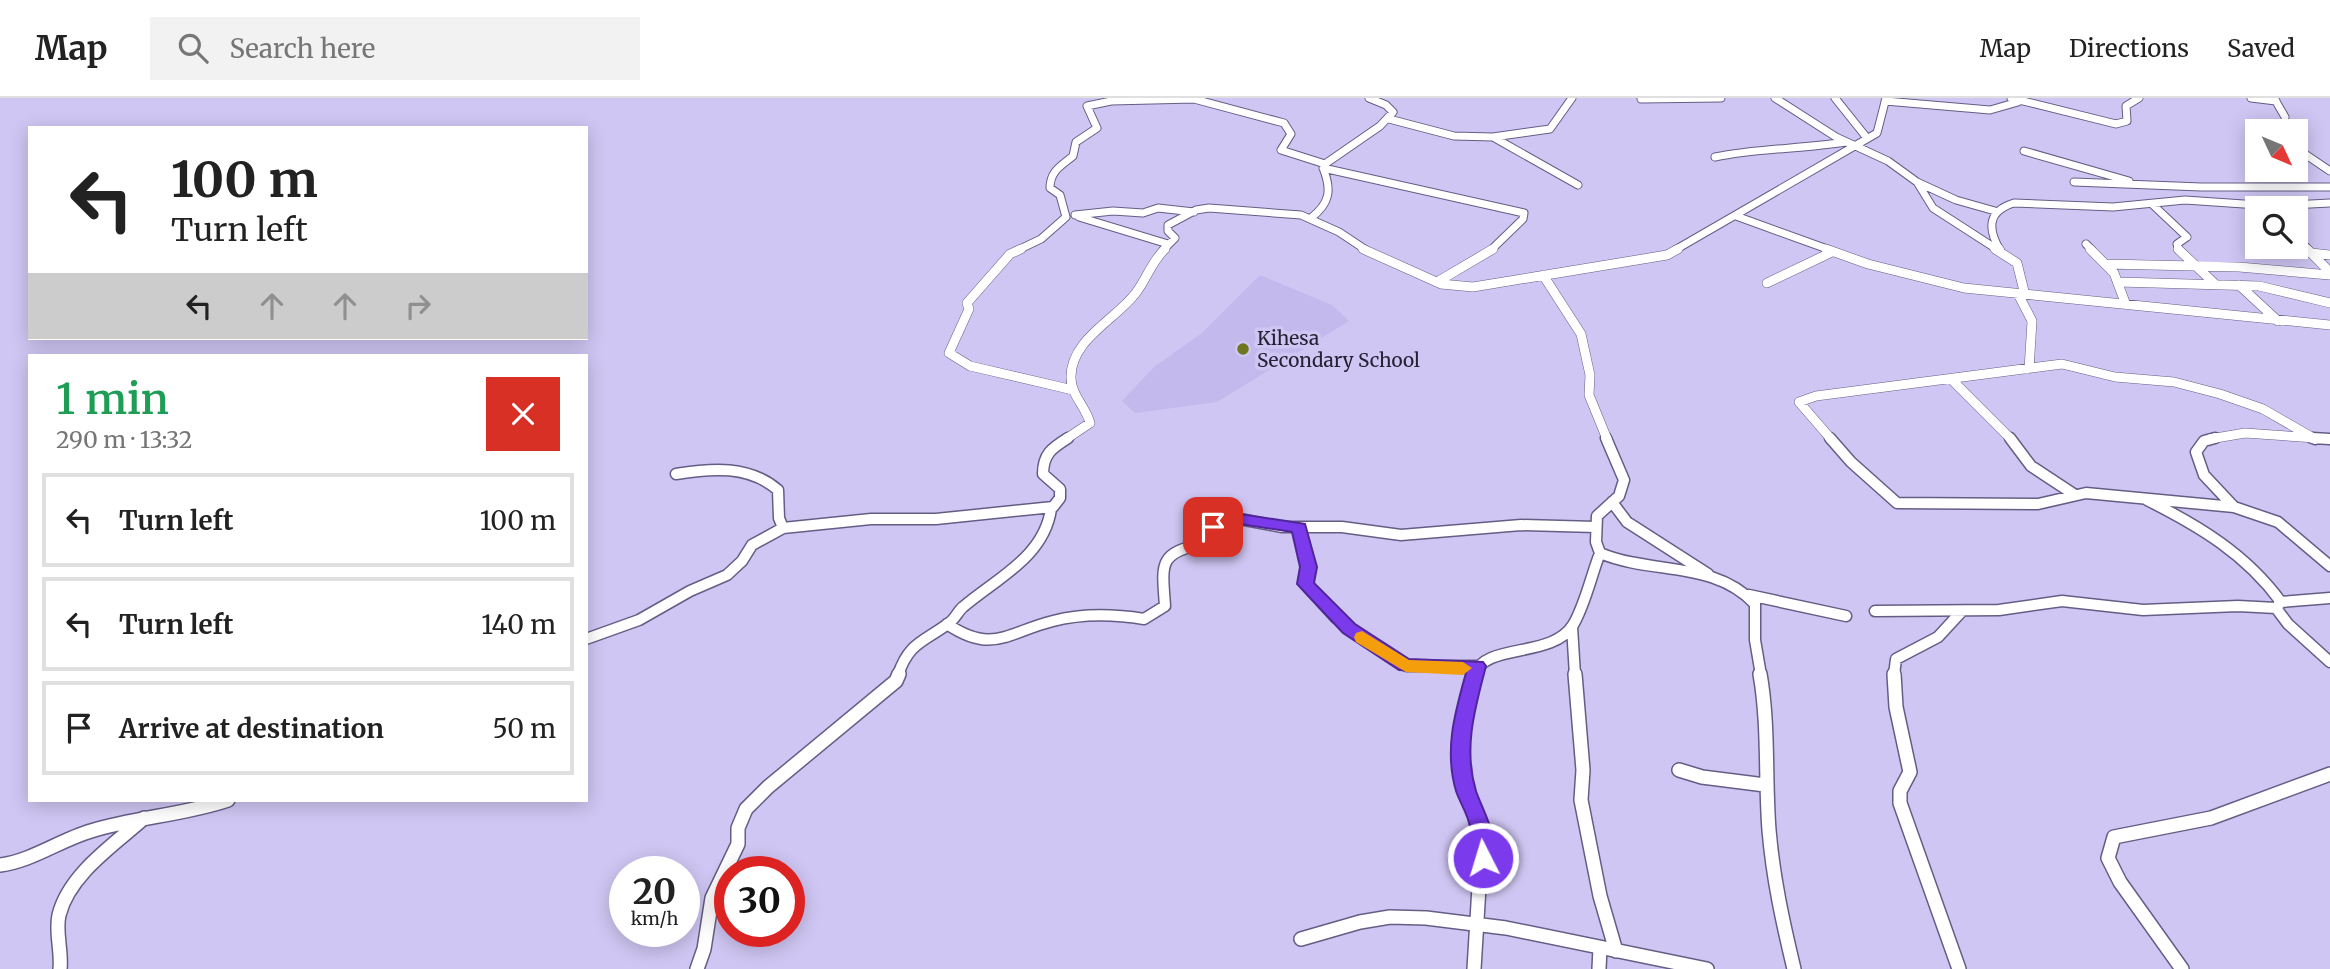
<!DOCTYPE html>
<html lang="en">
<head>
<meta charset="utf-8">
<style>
  :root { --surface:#fff; --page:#f2f2f2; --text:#222; --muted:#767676; --line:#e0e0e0 }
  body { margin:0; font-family:Merriweather,serif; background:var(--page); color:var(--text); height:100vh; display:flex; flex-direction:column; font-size:26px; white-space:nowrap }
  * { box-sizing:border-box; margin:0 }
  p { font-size:23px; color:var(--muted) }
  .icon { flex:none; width:38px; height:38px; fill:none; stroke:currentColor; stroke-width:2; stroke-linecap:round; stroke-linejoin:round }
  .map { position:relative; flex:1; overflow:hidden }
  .panel { position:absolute; left:28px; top:256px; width:560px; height:448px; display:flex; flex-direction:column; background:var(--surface); border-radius:0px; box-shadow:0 4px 18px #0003 }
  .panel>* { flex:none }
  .guide { position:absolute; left:28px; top:28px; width:560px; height:214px; border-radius:0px; box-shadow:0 4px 18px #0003; background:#fff; color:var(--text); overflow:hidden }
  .needle { width:46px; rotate:134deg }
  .fabs { position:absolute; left:2245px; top:21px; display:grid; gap:14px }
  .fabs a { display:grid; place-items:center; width:63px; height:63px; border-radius:0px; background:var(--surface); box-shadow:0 4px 18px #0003; font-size:35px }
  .speed { position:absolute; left:609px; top:758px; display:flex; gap:14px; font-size:35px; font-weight:700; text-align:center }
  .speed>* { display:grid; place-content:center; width:91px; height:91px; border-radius:50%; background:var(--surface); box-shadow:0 4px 18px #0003; line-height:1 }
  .speed small { font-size:18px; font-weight:400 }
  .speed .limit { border:10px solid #d22; background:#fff; color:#111 }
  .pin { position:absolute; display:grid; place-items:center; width:60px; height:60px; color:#fff; margin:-30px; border-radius:14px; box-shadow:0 4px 10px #0006 }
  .me { position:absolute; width:77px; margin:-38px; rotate:355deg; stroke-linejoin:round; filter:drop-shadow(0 0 5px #0008) }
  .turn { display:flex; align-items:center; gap:24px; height:147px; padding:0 28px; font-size:32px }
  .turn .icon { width:91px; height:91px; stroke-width:2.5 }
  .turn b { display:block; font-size:49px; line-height:60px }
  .lanes { display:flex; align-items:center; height:66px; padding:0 28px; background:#0003; justify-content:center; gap:35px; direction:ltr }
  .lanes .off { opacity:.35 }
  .round { display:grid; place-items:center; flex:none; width:74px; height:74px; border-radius:0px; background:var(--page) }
  .summary { display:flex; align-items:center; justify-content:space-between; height:119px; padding:0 28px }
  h1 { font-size:42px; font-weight:600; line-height:52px; color:#1e9e55 }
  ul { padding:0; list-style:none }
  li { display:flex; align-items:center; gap:21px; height:94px; margin:0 14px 10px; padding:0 14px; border:4px solid var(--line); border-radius:0px }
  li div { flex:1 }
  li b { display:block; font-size:26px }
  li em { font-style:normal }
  header { display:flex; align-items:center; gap:42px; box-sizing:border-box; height:98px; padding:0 35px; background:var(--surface); border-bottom:2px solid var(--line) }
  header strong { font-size:33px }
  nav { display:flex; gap:38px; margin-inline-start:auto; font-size:24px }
  .search { width:490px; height:63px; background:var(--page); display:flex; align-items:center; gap:18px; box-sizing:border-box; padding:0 24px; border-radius:0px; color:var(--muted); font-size:26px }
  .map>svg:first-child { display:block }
</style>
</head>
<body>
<header>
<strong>Map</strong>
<div class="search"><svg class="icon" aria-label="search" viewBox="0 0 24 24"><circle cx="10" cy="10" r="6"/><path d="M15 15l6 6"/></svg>Search here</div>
<nav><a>Map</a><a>Directions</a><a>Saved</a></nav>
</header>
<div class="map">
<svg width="2330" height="871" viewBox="0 0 2330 871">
  <rect width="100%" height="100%" fill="#cfc6f3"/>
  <!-- built -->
  <path fill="#c4b9ed" d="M 1260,177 L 1332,207 L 1349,223 L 1217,304 L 1135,315 L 1122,303 L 1154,269 L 1202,235 Z"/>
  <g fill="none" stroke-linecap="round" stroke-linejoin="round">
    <!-- minor-far3 casing -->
    <g stroke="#665d85" stroke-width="9">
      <path id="minor-far3" d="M 1775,0 L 1836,39 L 1888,63 L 1917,84 L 1956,102 L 1995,113
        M 1835,0 L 1867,40
        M 2011,0 L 2116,26 L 2127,23 L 2126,8 L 2139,0
        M 2251,0 L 2276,3
        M 2274,0 L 2285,19
        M 1641,1 L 1721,0
        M 1885,3 L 1990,12 L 2018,4
        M 1389,21 L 1454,38 L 1493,39 L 1578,87
        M 2274,29 L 2274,33
        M 1493,39 L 1550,31 L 1572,0
        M 2296,50 L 2330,73
        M 2024,53 L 2129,83
        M 1715,59 C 1759,50 1802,51 1846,44
        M 1323,70 L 1524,115 L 1523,121 L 1491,152
        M 1917,84 L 1933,110 L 1998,152
        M 2074,84 L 2201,89 L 2330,89
        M 2152,106 L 2187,139 L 2177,146 L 2179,152
        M 1075,117 L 1113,113 L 1143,115 L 1158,110 L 1194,114
        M 1736,118 L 1830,152
        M 1079,119 L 1168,146
        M 1311,120 C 1330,105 1332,92 1323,70 L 1325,66 L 1380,28 L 1393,14 L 1386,7 L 1369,0
        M 2296,139 L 2309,152
        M 2086,146 L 2092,152
        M 1018,152 L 1041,141 L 1066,119 L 1060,97 L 1050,90 C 1050,73 1061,68 1073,58 L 1076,44 L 1097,30 L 1087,8 L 1111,3 L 1194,1 L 1284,25 L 1291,36 L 1281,52 L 1325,66
        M 1163,152 L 1175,140 L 1168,133 L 1168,127 L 1196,112 L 1209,110 L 1301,117 L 1339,134 L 1366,152
        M 1675,152 L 1877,35 L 1886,0
        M 2000,152 C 1987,130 1988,113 2014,105 L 2113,109 L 2185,102 L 2273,108 L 2330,105"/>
    </g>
    <!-- minor-far2 casing -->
    <g stroke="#665d85" stroke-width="10">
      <path id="minor-far2" d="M 1021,151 L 1010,156 L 967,205 L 969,211 L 949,255 L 970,268 L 1073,292
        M 1363,151 L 1441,186 L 1473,189 L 1667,157 L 1678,151
        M 1826,151 L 1868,166 L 1964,190 L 2330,227
        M 1995,151 L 2017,165 L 2025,197
        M 1999,151 L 2000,153
        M 2090,151 L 2114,175 L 2126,207
        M 2178,151 L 2215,186
        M 2307,151 L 2330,174
        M 2311,155 L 2330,157
        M 2106,166 L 2239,169 L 2330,177
        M 1543,177 L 1581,236 L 1590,277 L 1589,297 L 1607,341
        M 1437,184 L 1493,151
        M 2119,184 L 2259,188 L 2330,205
        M 1767,185 L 1832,154
        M 2239,187 L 2278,223
        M 2018,196 L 2032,223 L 2029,271
        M 1951,281 L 2011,341
        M 1066,341 L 1090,325 C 1086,309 1071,297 1071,280 C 1070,242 1115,222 1135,196 C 1147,181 1151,164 1165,151
        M 1831,341 L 1799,304 L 1816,298 L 2062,266 L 2115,279 L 2174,284 L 2220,296 L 2263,311 L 2315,341
        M 2210,341 L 2245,335 L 2330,341"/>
    </g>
    <!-- minor-far1 casing -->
    <g stroke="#665d85" stroke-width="13">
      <path id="minor-far1" d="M 1606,340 L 1624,382 L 1619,398 L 1597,418 L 1596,444 L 1600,455 C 1652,477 1714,462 1755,506 L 1755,542 L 1761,577
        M 1830,340 L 1851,364 L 1897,405 L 2038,406 L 2086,395 L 2234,409 L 2278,424 L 2330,468
        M 2010,340 L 2031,368 L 2075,397
        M 2215,340 L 2204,343 L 2196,354 L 2204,377 L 2234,409
        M 2312,340 L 2330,341
        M 2313,340 L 2315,341
        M 676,376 C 712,370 749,367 778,392 L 779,420 L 783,430
        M 2147,402 C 2199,428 2246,456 2281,504
        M 1612,404 L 1627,424 L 1708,476
        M 1299,430 L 1309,469 L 1305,486 L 1336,520 L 1406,568 L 1477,568
        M 1749,497 L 1846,518
        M 2330,500 L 2281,504 L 2276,510 L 2288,526 L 2330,564
        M 1875,513 L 1999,512 L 2062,503 L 2143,512 L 2238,508 L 2276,510
        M 947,526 C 993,557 1008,534 1053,523 C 1084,515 1113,516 1144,521 L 1165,508 C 1162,466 1158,455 1202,446 L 1217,425 L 1234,420 L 1282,429 L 1342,429 L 1401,437 L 1521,427 L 1596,429
        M 1572,529 L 1575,577
        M 586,541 L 639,522 L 690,493 L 727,477 L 742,463 L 752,447 L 783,430 L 871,421 L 936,421 L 1053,409 L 1060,400 L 1060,391 L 1043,376 C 1043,356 1052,350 1068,340
        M 898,577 C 909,544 924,544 949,525 C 955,521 958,513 963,509 C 997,480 1044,459 1051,411
        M 1474,577 C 1485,544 1552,561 1573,527 C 1585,507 1591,478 1600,455
        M 1894,577 L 1896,561 L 1938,539 L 1962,513"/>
    </g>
    <!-- minor casing -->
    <g stroke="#665d85" stroke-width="16">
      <path id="minor" d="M 1575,576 L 1583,672 L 1581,702 L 1600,798 L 1616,853
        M 1760,576 C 1769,627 1765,680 1769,732 C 1773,780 1783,825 1794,871
        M 1894,576 L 1896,609 L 1910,674 L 1900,693 L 1900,705 L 1959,871
        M 1679,672 L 1702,679 L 1765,687
        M 0,767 C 32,763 60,742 91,733 C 136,719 184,717 228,702
        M 1301,841 L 1360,824 L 1390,819 L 1426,820 L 1506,830 L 1707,871
        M 60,871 C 62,853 55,834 59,817 C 69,776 115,746 144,720
        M 697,871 L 704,851 L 712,800 L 738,746 L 738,730 L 746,711 L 768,689 L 896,583 L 899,576
        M 1474,871 L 1482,740 L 1459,662 L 1469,592 L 1474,576
        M 1599,871 L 1600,850
        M 2182,871 L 2120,784 L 2108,760 L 2114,739 L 2211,720 L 2330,676"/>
    </g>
    <!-- minor-far3 -->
    <use href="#minor-far3" stroke="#fff" stroke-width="7"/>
    <!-- minor-far2 -->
    <use href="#minor-far2" stroke="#fff" stroke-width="9"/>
    <!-- minor-far1 -->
    <use href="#minor-far1" stroke="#fff" stroke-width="10"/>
    <!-- minor -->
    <use href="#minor" stroke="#fff" stroke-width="13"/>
  </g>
  <!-- route -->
  <path fill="#7c3aed" stroke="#51269a" stroke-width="2" d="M 1234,415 L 1305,426 L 1317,469 L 1314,485 L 1355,526 L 1409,561 L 1483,564 L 1486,568 C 1475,610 1463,650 1476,693 C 1483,714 1502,743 1490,766 L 1483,769 L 1475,766 C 1469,755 1473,741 1470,729 C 1468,716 1460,705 1456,693 C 1444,652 1455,614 1466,575 L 1399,572 L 1343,535 L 1297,486 L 1300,469 L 1292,434 L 1234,425 L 1213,434 L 1205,429 L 1219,418 Z"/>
  <!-- slow -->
  <path fill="#f59e0b" d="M 1362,533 L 1409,562 L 1463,564 L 1472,570 L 1463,577 L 1406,574 L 1356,544 L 1354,539 L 1356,535 Z"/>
  <!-- markers -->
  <circle fill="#6e761f" stroke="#cfc6f3" stroke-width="2.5" cx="1243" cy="251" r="7"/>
  <g text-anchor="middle" stroke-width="7" stroke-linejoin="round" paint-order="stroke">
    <!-- poi labels -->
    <g font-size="19" fill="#252132" stroke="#cfc6f3" text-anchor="start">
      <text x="1257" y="247">Kihesa<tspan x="1257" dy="22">Secondary School</tspan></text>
    </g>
  </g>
</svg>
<div class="fabs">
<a><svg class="needle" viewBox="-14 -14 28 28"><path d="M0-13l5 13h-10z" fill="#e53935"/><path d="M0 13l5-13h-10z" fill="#767676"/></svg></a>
<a><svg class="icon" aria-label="search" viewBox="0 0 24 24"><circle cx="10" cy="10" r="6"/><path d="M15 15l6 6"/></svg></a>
</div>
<div class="speed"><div>20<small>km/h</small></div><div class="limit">30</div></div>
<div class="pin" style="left:1213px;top:429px;background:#d93025"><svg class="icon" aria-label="arrive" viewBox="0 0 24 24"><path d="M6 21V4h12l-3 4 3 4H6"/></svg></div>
<svg class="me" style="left:1483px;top:760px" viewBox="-20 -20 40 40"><circle r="17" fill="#7c3aed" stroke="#fff" stroke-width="3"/><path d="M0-11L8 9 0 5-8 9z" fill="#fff"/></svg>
<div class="guide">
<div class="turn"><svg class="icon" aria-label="left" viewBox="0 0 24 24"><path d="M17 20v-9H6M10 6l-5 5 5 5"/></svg><div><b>100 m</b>Turn left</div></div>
<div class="lanes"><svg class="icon" aria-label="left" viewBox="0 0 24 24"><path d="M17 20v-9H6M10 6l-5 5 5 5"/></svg><svg class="icon off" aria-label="ahead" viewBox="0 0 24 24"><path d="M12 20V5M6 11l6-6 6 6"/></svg><svg class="icon off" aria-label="ahead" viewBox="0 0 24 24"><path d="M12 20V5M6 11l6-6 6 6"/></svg><svg class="icon off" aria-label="right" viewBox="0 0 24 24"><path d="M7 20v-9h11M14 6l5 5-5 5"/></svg></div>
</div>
<section class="panel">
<div class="summary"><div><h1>1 min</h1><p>290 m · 13:32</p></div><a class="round" style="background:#d93025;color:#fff"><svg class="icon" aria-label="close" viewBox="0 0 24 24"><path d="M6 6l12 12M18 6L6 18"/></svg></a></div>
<ul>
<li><svg class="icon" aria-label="left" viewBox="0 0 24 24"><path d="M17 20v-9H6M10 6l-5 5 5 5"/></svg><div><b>Turn left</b></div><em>100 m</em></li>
<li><svg class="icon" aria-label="left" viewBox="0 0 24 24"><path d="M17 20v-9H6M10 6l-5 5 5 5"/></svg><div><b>Turn left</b></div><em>140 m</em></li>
<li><svg class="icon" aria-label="arrive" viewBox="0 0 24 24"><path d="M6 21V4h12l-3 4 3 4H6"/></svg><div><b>Arrive at destination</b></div><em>50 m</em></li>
</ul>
</section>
</div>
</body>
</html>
